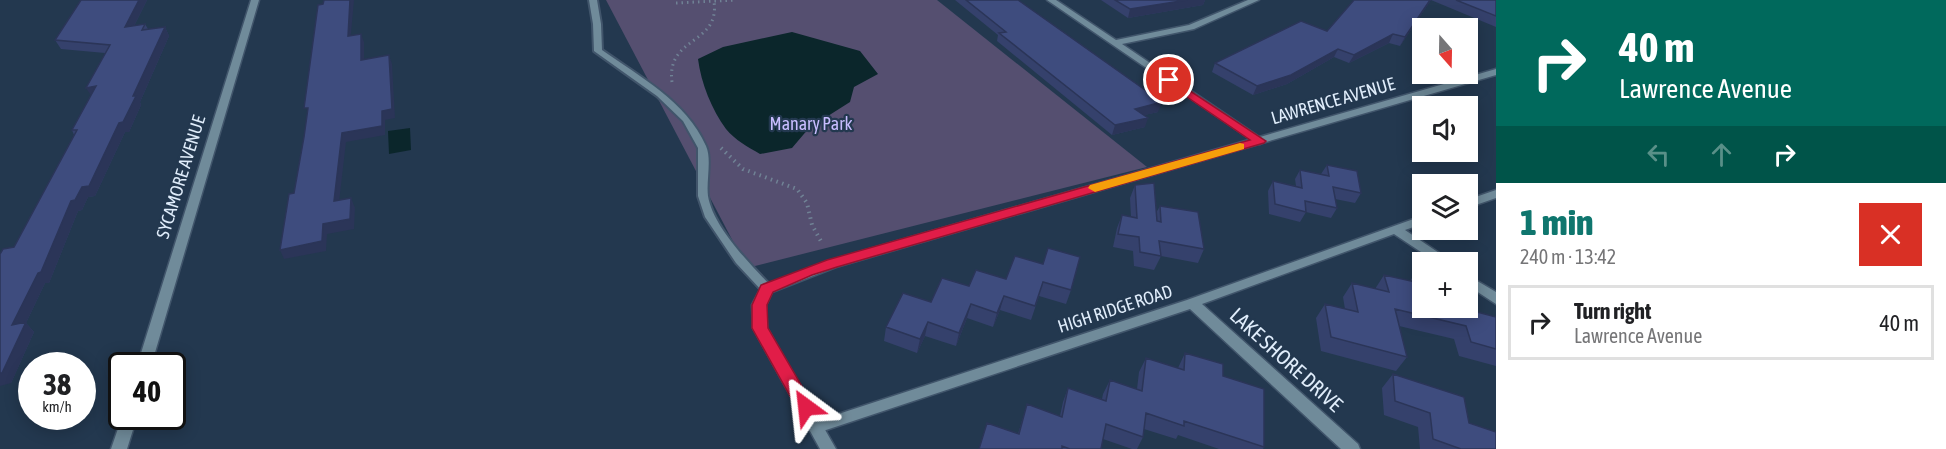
<!DOCTYPE html>
<html lang="en">
<head>
<meta charset="utf-8">
<style>
  :root { --surface:#fff; --page:#f2f2f2; --text:#202124; --muted:#757577; --line:#e0e0e0; --accent:#0f766e }
  body { margin:0; font-family:"Asap Condensed",sans-serif; background:var(--page); color:var(--text); height:100vh; display:flex; flex-direction:column; font-size:22px; white-space:nowrap }
  * { box-sizing:border-box; margin:0 }
  p { font-size:20px; color:var(--muted) }
  .icon { flex:none; width:33px; height:33px; fill:none; stroke:currentColor; stroke-width:2; stroke-linecap:round; stroke-linejoin:round }
  .map { position:relative; flex:1; overflow:hidden }
  .panel { display:flex; flex-direction:column; background:var(--surface); width:450px }
  .panel>* { flex:none }
  .guide { background:#00695c; color:#fff; overflow:hidden }
  .needle { width:39px; rotate:160deg }
  .controls { position:absolute; left:1412px; top:18px; display:grid; gap:12px }
  .controls a { display:grid; place-items:center; width:66px; height:66px; border-radius:0px; background:var(--surface); box-shadow:0 3px 15px #0003; font-size:30px }
  .speed { position:absolute; left:18px; top:352px; display:flex; gap:12px; font-size:30px; font-weight:700; text-align:center }
  .speed>* { display:grid; place-content:center; width:78px; height:78px; border-radius:50%; background:var(--surface); box-shadow:0 3px 15px #0003; line-height:1 }
  .speed small { font-size:15px; font-weight:400 }
  .speed .limit { border:3px solid #111; border-radius:9px; background:#fff; color:#111 }
  .pin { position:absolute; display:grid; place-items:center; width:51px; height:51px; color:#fff; margin:-26px; border:3px solid #fff; border-radius:50%; box-shadow:0 2px 6px #0007 }
  .me { position:absolute; width:66px; margin:-33px; rotate:330deg; stroke-linejoin:round; filter:drop-shadow(0 0 4px #0008) }
  .turn { display:flex; align-items:center; gap:21px; height:126px; padding:0 24px; font-size:27px }
  .turn .icon { width:78px; height:78px; stroke-width:2.5 }
  .turn b { display:block; font-size:42px; line-height:51px }
  .lanes { display:flex; align-items:center; height:57px; padding:0 24px; background:#0003; justify-content:center; gap:30px; direction:ltr }
  .lanes .off { opacity:.35 }
  .round { display:grid; place-items:center; flex:none; width:63px; height:63px; border-radius:0px; background:var(--page) }
  .overview { display:flex; align-items:center; justify-content:space-between; height:102px; padding:0 24px }
  h1 { font-size:36px; font-weight:800; line-height:45px; color:var(--accent) }
  ul { padding:0; list-style:none }
  li { display:flex; align-items:center; gap:18px; height:75px; margin:0 12px 9px; padding:0 12px; border:3px solid var(--line); border-radius:0px }
  li div { flex:1 }
  li b { display:block; font-size:22px }
  li em { font-style:normal }
  main { display:flex; flex:1; min-height:0 }
  .map>svg:first-child { display:block }
</style>
</head>
<body>
<main>
<div class="map">
<svg width="1496" height="449" viewBox="0 0 1496 449">
  <rect width="100%" height="100%" fill="#23384f"/>
  <!-- green -->
  <path fill="#554f70" d="M 606,0 L 937,0 L 1147,167 L 747,268 Z"/>
  <!-- water -->
  <path fill="#0b262b" d="M 792,32 L 860,51 L 878,74 L 854,87 L 850,102 L 809,128 L 792,148 L 760,154 C 748,147 735,140 726,129 C 712,110 701,83 698,59 L 723,47 Z
    M 410,128 L 411,150 L 389,154 L 388,131 Z"/>
  <g fill="none" stroke-linecap="round" stroke-linejoin="round">
    <!-- service casing -->
    <g stroke="#41556b" stroke-width="4">
      <path id="service" d="M 589,0 L 597,0 L 601,24 L 602,50 C 640,77 686,101 706,146 C 712,159 706,181 708,196 C 713,227 750,264 771,286 L 773,289 L 771,292 L 763,292 L 736,263 L 705,217 L 698,196 L 698,148 L 683,121 L 657,96 L 594,51 L 593,24 Z"/>
    </g>
    <!-- minor casing -->
    <g stroke="#41556b" stroke-width="3">
      <path id="minor" d="M 251,0 L 259,0 L 151,366 L 137,366 Z
        M 1047,0 L 1056,0 L 1116,40 L 1189,25 L 1248,0 L 1259,0 L 1194,29 L 1122,44 L 1265,141 L 1260,144 L 1256,143 Z
        M 1496,190 L 1496,198 L 1467,208 L 1467,200 Z
        M 1422,216 L 1422,224 L 1405,230 L 1448,259 L 1450,262 L 1436,262 L 1394,234 L 1202,304 L 1358,444 L 1360,449 L 1341,449 L 1190,309 L 817,433 L 811,432 L 809,427 L 811,422 L 817,421 L 1187,300 Z
        M 1467,275 L 1496,292 L 1496,304 L 1467,285 Z
        M 122,417 L 137,417 L 127,449 L 111,449 Z"/>
    </g>
    <!-- tertiary casing -->
    <g stroke="#41556b" stroke-width="3">
      <path id="tertiary" d="M 1496,69 L 1496,75 L 836,267 L 772,292 L 766,305 L 767,328 L 836,449 L 820,449 L 753,328 L 752,305 L 762,286 L 828,261 Z"/>
    </g>
    <!-- path-far1 -->
    <path stroke="#708295" stroke-width="3" stroke-dasharray="1.5 4" stroke-linecap="butt" d="M 676,3 L 736,0
      M 672,82 C 666,36 720,45 714,2"/>
    <!-- path -->
    <path stroke="#708295" stroke-width="4" stroke-dasharray="1.5 4.5" stroke-linecap="butt" d="M 721,148 L 743,169 L 797,189 L 807,203 L 812,225 L 822,243"/>
    <!-- service -->
    <use href="#service" fill="#708b9a" fill-rule="evenodd"/>
    <!-- minor -->
    <use href="#minor" fill="#708b9a" fill-rule="evenodd"/>
    <!-- tertiary -->
    <use href="#tertiary" fill="#708b9a" fill-rule="evenodd"/>
  </g>
  <!-- wall -->
  <path fill="#35416c" d="M 81,0 L 147,0 L 134,26 L 145,24 L 148,29 L 165,27 L 169,36 L 140,102 L 141,105 L 129,132 L 125,132 L 95,196 L 88,197 L 82,210 L 78,211 L 49,283 L 45,283 L 26,323 L 34,332 L 11,383 L 14,247 L 74,135 L 72,130 L 91,96 L 105,53 L 61,49 L 55,40 Z
    M 955,0 L 1018,0 L 1158,112 L 1144,115 L 1145,127 L 1112,135 L 997,41 L 998,35 Z
    M 1101,0 L 1205,0 L 1203,5 L 1128,18 Z
    M 1354,0 L 1431,0 L 1400,46 L 1389,43 L 1349,63 L 1334,57 L 1287,84 L 1253,95 L 1212,72 L 1215,63 L 1327,31 Z
    M 1431,0 L 1496,0 L 1496,27 Z
    M 1327,165 L 1361,193 L 1355,203 L 1335,199 L 1337,208 L 1331,218 L 1306,212 L 1300,222 L 1269,214 L 1268,191 L 1273,181 L 1296,186 L 1295,179 L 1300,170 L 1321,174 Z
    M 1135,185 L 1156,213 L 1160,206 L 1204,249 L 1198,263 L 1161,256 L 1154,270 L 1134,266 L 1133,251 L 1113,247 L 1117,228 L 1122,215 L 1131,217 L 1130,198 Z
    M 1043,264 L 1071,290 L 1066,304 L 1039,296 L 1031,320 L 1000,310 L 993,327 L 967,318 L 956,346 L 925,336 L 917,353 L 884,341 L 886,327 L 931,302 L 969,286 L 1006,279 Z
    M 1416,272 L 1466,309 L 1496,317 L 1496,366 L 1459,356 L 1454,339 L 1399,326 L 1407,357 L 1396,371 L 1321,351 L 1316,318 L 1325,304 L 1345,309 L 1343,297 L 1352,283 L 1375,289 L 1384,275 L 1410,281 Z
    M 1185,353 L 1223,376 L 1264,447 L 1263,449 L 1219,449 L 1178,435 L 1176,439 L 1144,429 L 1143,437 L 1137,449 L 1132,449 L 1103,439 L 1101,449 L 979,449 L 1018,434 L 1027,404 L 1060,416 L 1063,402 L 1068,388 L 1102,399 L 1103,394 L 1110,380 L 1137,389 L 1139,372 L 1146,358 L 1178,368 Z
    M 1393,374 L 1469,423 L 1496,449 L 1420,449 L 1418,427 L 1384,415 L 1382,388 Z"/>
  <!-- shaded-wall -->
  <path fill="#2b3558" d="M 139,0 L 147,0 L 129,36 L 125,27 Z
    M 350,0 L 354,0 L 350,44 L 348,36 Z
    M 1187,0 L 1205,0 L 1203,5 L 1128,18 L 1130,9 Z
    M 1430,0 L 1431,0 L 1400,46 L 1405,37 Z
    M 165,27 L 169,36 L 140,102 L 141,105 L 129,132 L 125,132 L 95,196 L 88,197 L 82,210 L 78,211 L 49,283 L 45,283 L 26,323 L 34,332 L 11,383 L 0,386 L 0,373 L 12,325 L 71,201 L 82,187 L 133,96 Z
    M 361,34 L 364,42 L 364,68 L 361,60 Z
    M 1393,34 L 1389,43 L 1349,63 L 1354,55 Z
    M 1338,49 L 1334,57 L 1287,84 L 1253,95 L 1257,86 Z
    M 389,55 L 392,64 L 395,118 L 385,120 L 385,135 L 346,142 L 338,211 L 334,201 L 342,133 L 382,111 Z
    M 96,86 L 92,97 L 86,88 Z
    M 1162,102 L 1158,112 L 1132,118 L 1135,109 Z
    M 1148,118 L 1145,127 L 1112,135 L 1115,125 Z
    M 351,198 L 355,208 L 354,229 L 327,234 L 326,251 L 284,259 L 280,250 L 323,224 Z
    M 1004,296 L 1000,310 L 993,327 L 997,313 Z
    M 971,304 L 967,318 L 956,346 L 959,333 Z
    M 928,322 L 925,336 L 917,353 L 920,339 Z"/>
  <!-- building -->
  <path fill="#3e4c7e" stroke="#2b3558" stroke-width="1.5" d="M 81,0 L 139,0 L 125,27 L 145,24 L 142,30 L 165,27 L 133,96 L 136,96 L 123,122 L 119,123 L 89,186 L 82,187 L 75,200 L 71,201 L 41,272 L 38,273 L 12,325 L 26,322 L 2,373 L 0,373 L 0,254 L 3,249 L 14,247 L 77,130 L 72,130 L 96,86 L 86,88 L 110,45 L 55,40 Z
    M 324,0 L 350,0 L 348,36 L 361,34 L 361,60 L 389,55 L 392,109 L 382,111 L 382,126 L 342,133 L 334,201 L 351,198 L 350,219 L 323,224 L 322,241 L 280,250 L 289,194 L 294,193 L 304,137 L 308,108 L 304,108 L 318,5 L 323,4 Z
    M 966,0 L 1018,0 L 1162,102 L 1135,109 L 1148,118 L 1115,125 L 999,33 L 1006,32 Z
    M 1115,0 L 1187,0 L 1130,9 Z
    M 1354,0 L 1430,0 L 1405,37 L 1393,34 L 1354,55 L 1338,49 L 1291,75 L 1257,86 L 1215,63 L 1301,21 L 1327,31 Z
    M 1456,0 L 1496,0 L 1496,16 Z
    M 1327,165 L 1357,171 L 1361,193 L 1333,187 L 1337,208 L 1305,201 L 1306,212 L 1275,204 L 1273,181 L 1302,188 L 1300,170 L 1329,176 Z
    M 1154,183 L 1157,221 L 1161,222 L 1160,206 L 1198,212 L 1204,249 L 1159,241 L 1161,256 L 1140,252 L 1139,237 L 1118,234 L 1122,215 L 1137,218 L 1135,185 Z
    M 1048,248 L 1080,257 L 1071,290 L 1043,282 L 1035,306 L 1004,296 L 997,313 L 971,304 L 959,333 L 928,322 L 920,339 L 886,327 L 903,293 L 931,302 L 942,278 L 969,286 L 976,270 L 1006,279 L 1015,256 L 1043,264 Z
    M 1416,272 L 1422,274 L 1422,308 L 1465,308 L 1466,309 L 1496,317 L 1496,349 L 1471,342 L 1466,326 L 1395,309 L 1407,357 L 1331,337 L 1325,304 L 1358,312 L 1352,283 L 1389,292 L 1384,275 L 1420,283 Z
    M 1185,353 L 1223,364 L 1223,376 L 1264,389 L 1264,447 L 1184,421 L 1184,426 L 1146,413 L 1143,437 L 1106,424 L 1101,449 L 1070,449 L 1062,446 L 1062,449 L 979,449 L 987,423 L 1019,434 L 1027,404 L 1062,417 L 1068,388 L 1106,401 L 1110,380 L 1142,391 L 1146,358 L 1184,370 Z
    M 1393,374 L 1464,397 L 1469,423 L 1496,432 L 1496,449 L 1461,449 L 1433,439 L 1430,413 L 1395,401 Z"/>
  <!-- route -->
  <path fill="#e11d48" stroke="#92132f" stroke-width="1.5" d="M 1169,77 L 1266,141 L 1264,143 L 837,267 L 812,275 L 773,292 L 767,305 L 768,328 L 814,407 L 812,412 L 806,414 L 799,412 L 752,328 L 752,305 L 761,285 L 827,260 L 1250,140 L 1165,82 L 1164,80 Z"/>
  <!-- slow -->
  <path fill="#f59e0b" d="M 1240,143 L 1244,144 L 1244,149 L 1095,192 L 1088,188 L 1090,185 Z"/>
  <g text-anchor="middle" stroke-width="4.5" stroke-linejoin="round" paint-order="stroke">
    <!-- street labels -->
    <g font-size="18" fill="#e0edfb" stroke="#23384f">
      <text transform="translate(1333 101) rotate(-16)" y="6">LAWRENCE AVENUE</text>
      <text transform="translate(181 177) rotate(-73)" y="6">SYCAMORE AVENUE</text>
      <text transform="translate(1115 309) rotate(-18)" y="6">HIGH RIDGE ROAD</text>
    </g>
    <!-- park labels -->
    <g font-size="18" fill="#c8bdff" stroke="#23384f">
      <text x="811" y="130">Manary Park</text>
    </g>
    <!-- near-street labels -->
    <g font-size="21" fill="#e0edfb" stroke="#23384f">
      <text transform="translate(1286 360) rotate(42)" y="7">LAKE SHORE DRIVE</text>
    </g>
  </g>
</svg>
<div class="controls">
<a><svg class="needle" viewBox="-14 -14 28 28"><path d="M0-13l5 13h-10z" fill="#e53935"/><path d="M0 13l5-13h-10z" fill="#757577"/></svg></a>
<a><svg class="icon" aria-label="sound" viewBox="0 0 24 24"><path d="M4 9h4l5-4v14l-5-4H4zM17 9q2 3 0 6"/></svg></a>
<a><svg class="icon" aria-label="layers" viewBox="0 0 24 24"><path d="M12 4l9 5-9 5-9-5zM3 14l9 5 9-5"/></svg></a>
<a>+</a>
</div>
<div class="speed"><div>38<small>km/h</small></div><div class="limit">40</div></div>
<div class="pin" style="left:1169px;top:80px;background:#d93025"><svg class="icon" aria-label="arrive" viewBox="0 0 24 24"><path d="M6 21V4h12l-3 4 3 4H6"/></svg></div>
<svg class="me" style="left:806px;top:407px" viewBox="-20 -20 40 40"><path d="M0-17L14 15 0 8-14 15z" fill="#e11d48" stroke="#fff" stroke-width="4"/></svg>
</div>
<section class="panel">
<div class="guide">
<div class="turn"><svg class="icon" aria-label="right" viewBox="0 0 24 24"><path d="M7 20v-9h11M14 6l5 5-5 5"/></svg><div><b>40 m</b>Lawrence Avenue</div></div>
<div class="lanes"><svg class="icon off" aria-label="left" viewBox="0 0 24 24"><path d="M17 20v-9H6M10 6l-5 5 5 5"/></svg><svg class="icon off" aria-label="ahead" viewBox="0 0 24 24"><path d="M12 20V5M6 11l6-6 6 6"/></svg><svg class="icon" aria-label="right" viewBox="0 0 24 24"><path d="M7 20v-9h11M14 6l5 5-5 5"/></svg></div>
</div>
<div class="overview"><div><h1>1 min</h1><p>240 m · 13:42</p></div><a class="round" style="background:#d93025;color:#fff"><svg class="icon" aria-label="close" viewBox="0 0 24 24"><path d="M6 6l12 12M18 6L6 18"/></svg></a></div>
<ul>
<li><svg class="icon" aria-label="right" viewBox="0 0 24 24"><path d="M7 20v-9h11M14 6l5 5-5 5"/></svg><div><b>Turn right</b><p>Lawrence Avenue</p></div><em>40 m</em></li>
</ul>
</section>
</main>
</body>
</html>
